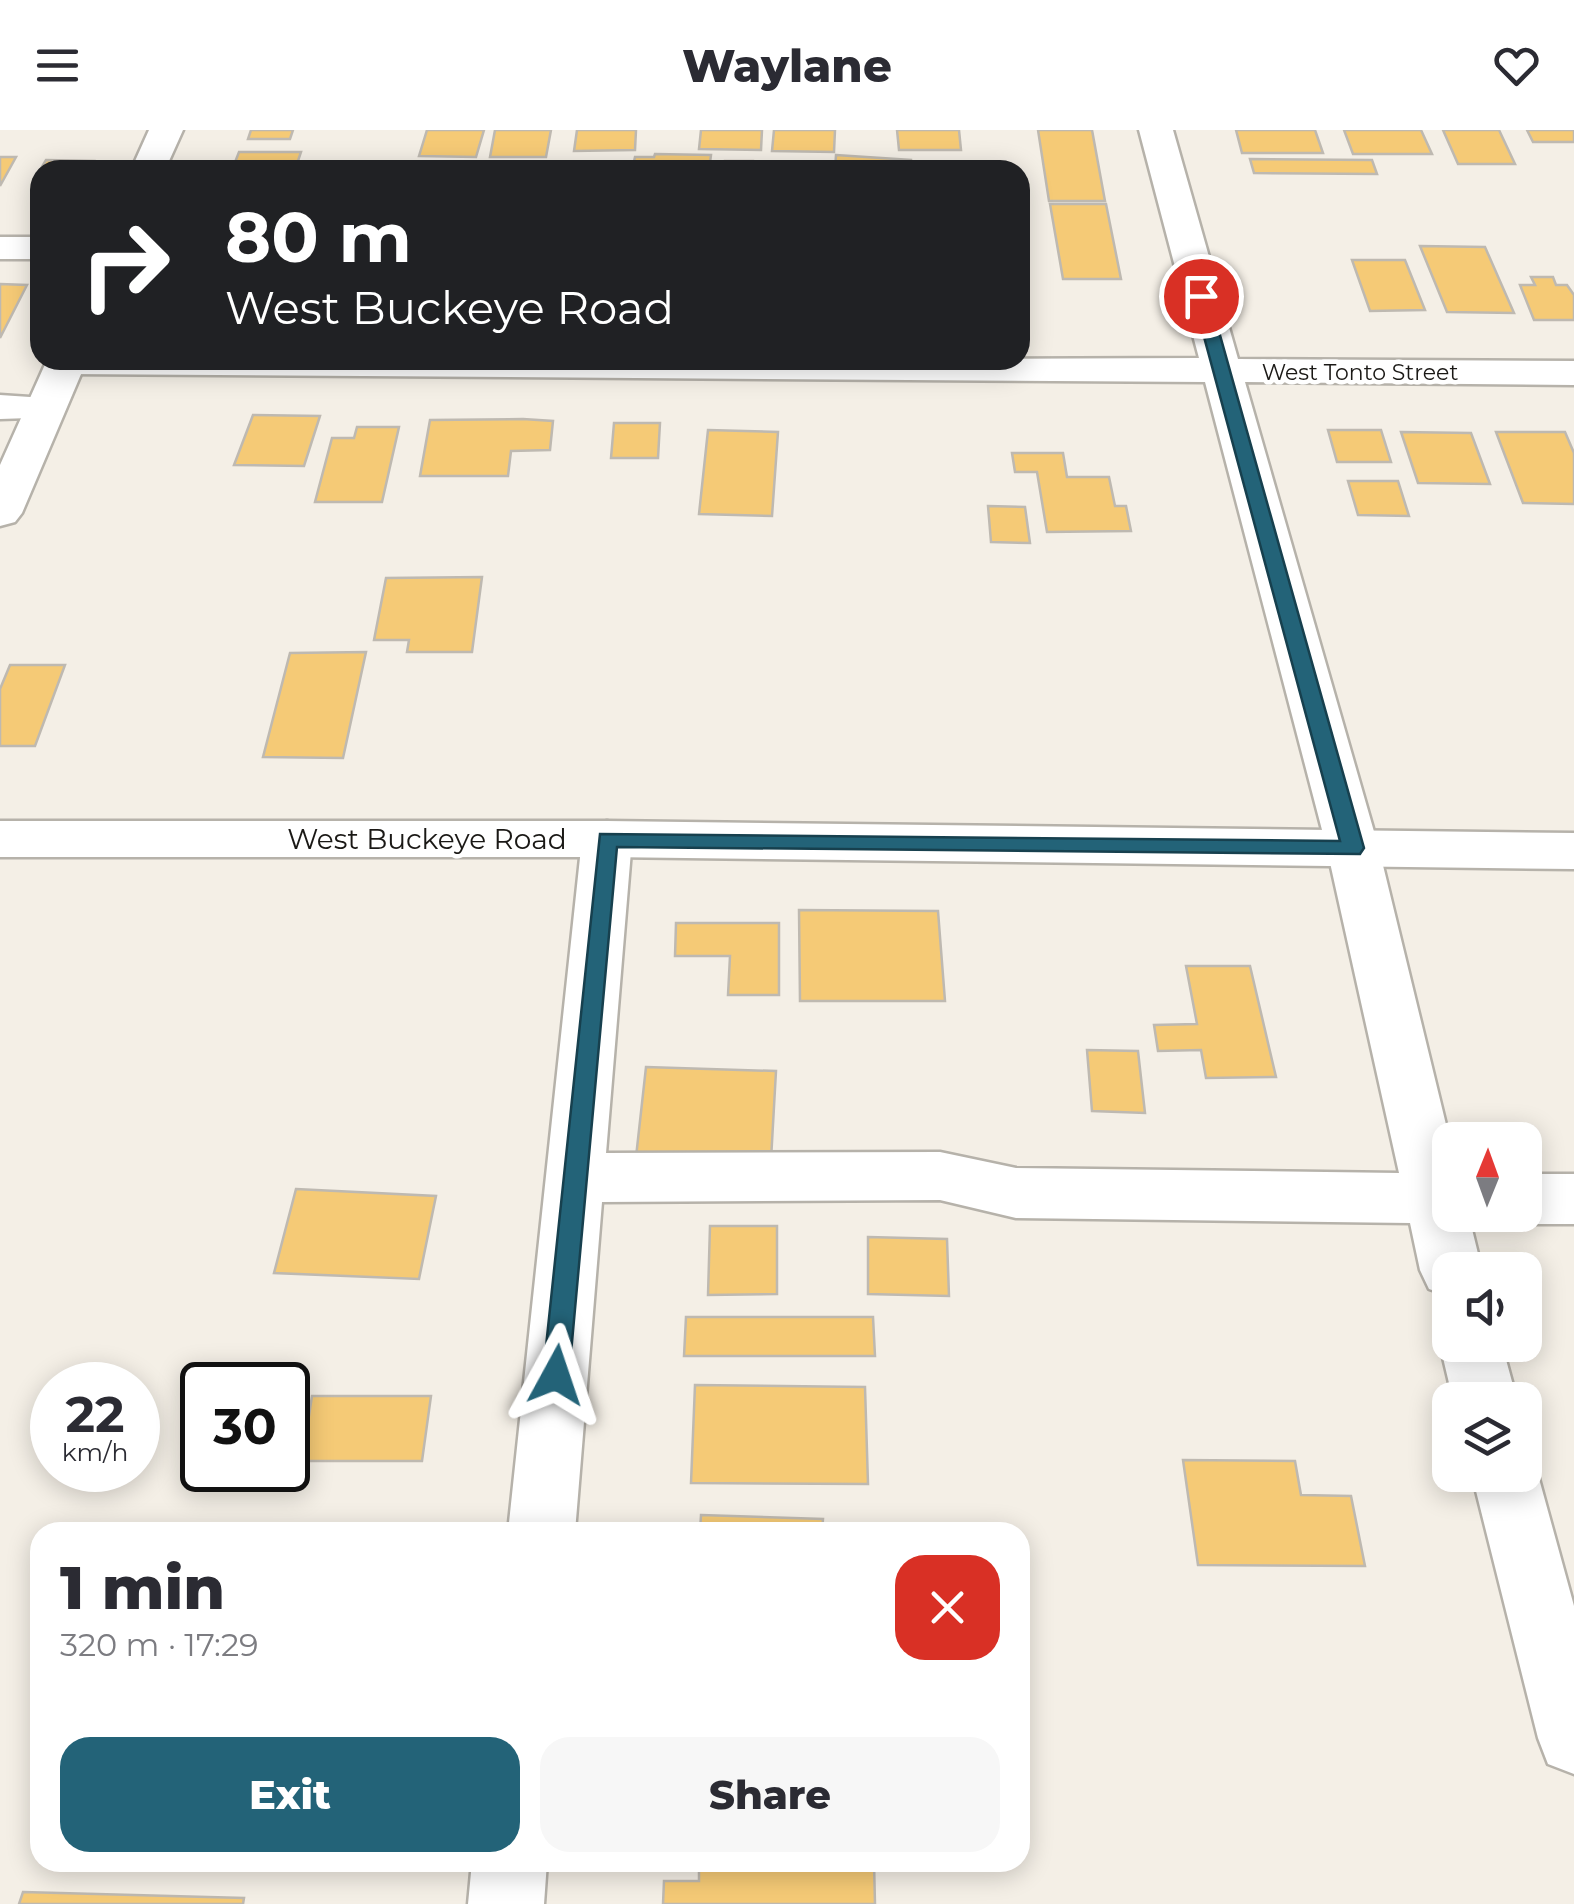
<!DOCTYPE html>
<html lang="en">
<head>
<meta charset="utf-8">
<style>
  :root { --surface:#fff; --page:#f7f7f7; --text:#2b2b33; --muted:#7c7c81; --accent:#236378 }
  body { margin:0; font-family:Montserrat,sans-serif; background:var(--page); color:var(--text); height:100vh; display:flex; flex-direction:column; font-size:38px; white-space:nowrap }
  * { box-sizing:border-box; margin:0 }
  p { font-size:32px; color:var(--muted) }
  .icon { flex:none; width:55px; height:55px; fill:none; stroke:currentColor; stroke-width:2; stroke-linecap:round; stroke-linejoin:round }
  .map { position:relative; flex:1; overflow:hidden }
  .sheet { position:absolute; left:30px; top:1392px; width:1000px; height:350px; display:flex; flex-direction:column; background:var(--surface); border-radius:30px; box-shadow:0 5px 25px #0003 }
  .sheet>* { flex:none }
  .banner { position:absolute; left:30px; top:30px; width:1000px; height:210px; border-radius:30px; box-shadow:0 5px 25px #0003; background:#202124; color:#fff; overflow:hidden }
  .needle { width:65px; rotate:1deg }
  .fabs { position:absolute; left:1432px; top:992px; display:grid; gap:20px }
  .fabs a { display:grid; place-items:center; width:110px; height:110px; border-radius:20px; background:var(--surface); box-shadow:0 5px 25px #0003; font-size:50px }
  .speed { position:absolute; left:30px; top:1232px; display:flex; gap:20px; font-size:50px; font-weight:700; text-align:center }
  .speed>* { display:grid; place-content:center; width:130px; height:130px; border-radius:50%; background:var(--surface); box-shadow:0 5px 25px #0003; line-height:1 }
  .speed small { font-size:25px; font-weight:400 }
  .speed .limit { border:5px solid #111; border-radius:15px; background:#fff; color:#111 }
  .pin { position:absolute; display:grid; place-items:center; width:85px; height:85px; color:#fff; margin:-42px; border:5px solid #fff; border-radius:50%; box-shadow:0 2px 10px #0007 }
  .me { position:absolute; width:110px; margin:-55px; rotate:5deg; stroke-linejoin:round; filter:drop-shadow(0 0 8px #0008) }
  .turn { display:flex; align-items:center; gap:35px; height:210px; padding:0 30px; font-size:45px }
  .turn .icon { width:130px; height:130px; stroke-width:2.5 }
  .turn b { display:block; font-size:70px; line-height:85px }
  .round { display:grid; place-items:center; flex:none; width:105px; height:105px; border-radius:30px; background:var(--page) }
  .summary { display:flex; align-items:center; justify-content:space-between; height:170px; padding:0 30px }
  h1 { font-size:60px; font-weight:800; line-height:75px }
  .cta { display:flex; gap:20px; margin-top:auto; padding:20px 30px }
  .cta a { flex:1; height:115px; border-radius:30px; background:var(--accent); color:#fff; font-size:40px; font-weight:800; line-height:115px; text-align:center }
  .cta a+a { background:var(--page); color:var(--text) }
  header { display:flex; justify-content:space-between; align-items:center; height:130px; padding:0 30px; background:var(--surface); font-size:45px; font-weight:800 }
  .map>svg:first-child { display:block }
</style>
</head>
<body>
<header><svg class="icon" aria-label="menu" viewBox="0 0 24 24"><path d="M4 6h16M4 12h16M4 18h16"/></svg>Waylane<svg class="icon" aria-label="heart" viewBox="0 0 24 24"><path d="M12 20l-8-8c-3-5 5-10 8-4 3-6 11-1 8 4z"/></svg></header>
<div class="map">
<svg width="1574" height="1774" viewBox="0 0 1574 1774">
  <rect width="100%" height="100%" fill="#f4efe6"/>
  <!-- building -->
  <path fill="#f5ca76" stroke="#beb9b1" stroke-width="2.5" d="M 251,0 L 293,0 L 290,9 L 248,9 Z
    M 427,0 L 484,0 L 476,27 L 419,26 Z
    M 495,0 L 551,0 L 546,27 L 490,27 Z
    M 577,0 L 636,0 L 635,20 L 574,21 Z
    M 701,0 L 762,0 L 761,20 L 699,19 Z
    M 774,0 L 835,0 L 834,22 L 772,21 Z
    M 897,0 L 959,0 L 961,20 L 899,20 Z
    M 1038,0 L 1092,0 L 1105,71 L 1049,71 Z
    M 1236,0 L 1315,0 L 1323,23 L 1242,23 Z
    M 1344,0 L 1421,0 L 1432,24 L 1353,24 Z
    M 1443,0 L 1499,0 L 1515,34 L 1458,34 Z
    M 1527,0 L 1574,0 L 1574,12 L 1533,12 Z
    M 239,22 L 301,22 L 295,40 L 232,40 Z
    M 655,24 L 711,25 L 709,40 L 632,40 L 635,27 L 654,27 Z
    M 836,25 L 911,30 L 911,40 L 835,40 Z
    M 0,27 L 16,27 L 0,56 Z
    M 1250,29 L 1372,30 L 1377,44 L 1254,43 Z
    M 46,30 L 94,31 L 90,40 L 40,40 Z
    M 725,31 L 753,31 L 753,40 L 725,40 Z
    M 1050,74 L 1106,74 L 1121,149 L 1063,149 Z
    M 1420,116 L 1485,117 L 1514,183 L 1447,182 Z
    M 1352,130 L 1405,130 L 1425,180 L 1370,181 Z
    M 1531,147 L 1553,147 L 1556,155 L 1567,155 L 1574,165 L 1574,190 L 1534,190 L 1520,155 L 1535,155 Z
    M 0,154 L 27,155 L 0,208 Z
    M 253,285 L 320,286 L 304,336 L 234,335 Z
    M 523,289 L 553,291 L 550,320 L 511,321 L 508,346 L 420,346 L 430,290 Z
    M 614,293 L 660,293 L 658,328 L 611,328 Z
    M 357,297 L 399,297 L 382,372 L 315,372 L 332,308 L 354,308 Z
    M 708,300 L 778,302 L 772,386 L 699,384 Z
    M 1328,300 L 1381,300 L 1391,332 L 1337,332 Z
    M 1401,302 L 1471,303 L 1490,354 L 1418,353 Z
    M 1496,302 L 1565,302 L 1574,323 L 1574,374 L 1523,373 Z
    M 1012,323 L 1063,323 L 1067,347 L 1109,347 L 1115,376 L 1126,376 L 1131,401 L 1047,402 L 1037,342 L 1015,342 Z
    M 1348,351 L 1398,351 L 1409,386 L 1358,385 Z
    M 988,376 L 1025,377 L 1030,413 L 991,412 Z
    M 482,447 L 472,522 L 407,522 L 409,510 L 374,510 L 386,448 Z
    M 366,522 L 343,628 L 263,627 L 290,523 Z
    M 10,535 L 65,535 L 35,616 L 0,616 L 0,559 Z
    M 799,780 L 938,781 L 945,871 L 800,871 Z
    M 676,793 L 779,793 L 779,865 L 728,865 L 730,826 L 675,826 Z
    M 1186,836 L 1250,836 L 1276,947 L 1206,948 L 1201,920 L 1158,921 L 1154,895 L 1197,894 Z
    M 1087,920 L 1138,921 L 1145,983 L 1092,981 Z
    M 646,937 L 776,941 L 771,1030 L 636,1027 Z
    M 296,1059 L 436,1066 L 419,1149 L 274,1143 Z
    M 710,1096 L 777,1096 L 777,1164 L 708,1165 Z
    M 868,1107 L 947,1109 L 949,1166 L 868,1164 Z
    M 686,1187 L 873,1187 L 875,1226 L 684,1226 Z
    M 695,1255 L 865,1257 L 868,1354 L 691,1353 Z
    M 312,1266 L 431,1266 L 422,1331 L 302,1331 Z
    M 1183,1330 L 1295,1331 L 1301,1365 L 1351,1366 L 1365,1436 L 1198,1435 Z
    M 701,1385 L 823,1389 L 822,1402 L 700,1402 Z
    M 699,1732 L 874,1732 L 875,1774 L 663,1774 L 664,1751 L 699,1751 Z
    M 23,1762 L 244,1768 L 243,1774 L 19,1774 Z"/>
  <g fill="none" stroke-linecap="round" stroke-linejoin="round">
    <!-- minor casing -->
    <g stroke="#b6b2aa" stroke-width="5">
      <path id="minor" d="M 1139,0 L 1173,0 L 1238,229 L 1574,231 L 1574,255 L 1245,252 L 1379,719 L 1450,1011 L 1450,1085 L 1472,1085 L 1469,1087 L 1482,1140 L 1450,1140 L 1450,1166 L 1429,1159 L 1420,1140 L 1410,1093 L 1016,1088 L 940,1070 L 602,1072 L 575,1402 L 508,1402 L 582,709 L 589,696 L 607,691 L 625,696 L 632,709 L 606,1023 L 940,1022 L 1016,1038 L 1399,1043 L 1327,719 L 1205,252 L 66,244 L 52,240 L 46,232 L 1199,228 Z
        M 0,107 L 40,107 L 40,129 L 0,129 Z
        M 0,265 L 60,269 L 66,278 L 60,287 L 0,289 Z
        M 1525,1044 L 1574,1044 L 1574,1094 L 1525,1094 L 1504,1087 L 1525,1085 Z
        M 1449,1195 L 1450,1215 L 1502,1215 L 1517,1270 L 1453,1270 L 1440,1215 Z
        M 1525,1322 L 1538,1345 L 1574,1476 L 1574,1644 L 1548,1634 L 1538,1608 L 1472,1345 L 1525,1345 Z
        M 472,1732 L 547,1732 L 544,1774 L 468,1774 Z"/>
    </g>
    <!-- major casing -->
    <g stroke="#b6b2aa" stroke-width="5">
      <path id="major" d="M 149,0 L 183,0 L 165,40 L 131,40 Z
        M 47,230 L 87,230 L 22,383 L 15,392 L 0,396 L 0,335 Z
        M 0,691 L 607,691 L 1574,703 L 1574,739 L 607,727 L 0,727 Z"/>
    </g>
    <!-- minor -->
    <use href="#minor" fill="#fff" fill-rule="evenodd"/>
    <!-- major -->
    <use href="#major" fill="#fff" fill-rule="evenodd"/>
  </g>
  <!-- route -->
  <path fill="#236378" stroke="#17404e" stroke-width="2.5" d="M 1201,161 L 1209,166 L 1364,718 L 1360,724 L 617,717 L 569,1245 L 565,1253 L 556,1257 L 547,1253 L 543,1245 L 600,704 L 1340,711 L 1193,166 Z"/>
  <g text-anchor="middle" stroke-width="9" stroke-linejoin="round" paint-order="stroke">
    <!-- far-street labels -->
    <g font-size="22" fill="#1a1815" stroke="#fff">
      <text x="1360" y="250">West Tonto Street</text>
    </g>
    <!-- street labels -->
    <g font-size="28" fill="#1a1815" stroke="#fff">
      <text x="427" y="719">West Buckeye Road</text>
    </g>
  </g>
</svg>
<div class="fabs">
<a><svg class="needle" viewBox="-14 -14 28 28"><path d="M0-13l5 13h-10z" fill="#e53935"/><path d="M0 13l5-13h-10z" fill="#7c7c81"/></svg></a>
<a><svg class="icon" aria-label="sound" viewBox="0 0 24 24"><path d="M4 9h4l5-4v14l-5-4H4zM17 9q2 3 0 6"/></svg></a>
<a><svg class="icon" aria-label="layers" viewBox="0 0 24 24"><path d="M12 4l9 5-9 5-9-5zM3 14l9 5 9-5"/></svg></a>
</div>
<div class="speed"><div>22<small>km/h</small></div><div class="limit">30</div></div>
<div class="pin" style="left:1201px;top:166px;background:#d93025"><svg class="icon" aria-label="arrive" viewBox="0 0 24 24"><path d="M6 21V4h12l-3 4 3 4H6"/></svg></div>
<svg class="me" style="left:556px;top:1245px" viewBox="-20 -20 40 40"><path d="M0-17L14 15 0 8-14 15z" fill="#236378" stroke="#fff" stroke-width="4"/></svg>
<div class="banner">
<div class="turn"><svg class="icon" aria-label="right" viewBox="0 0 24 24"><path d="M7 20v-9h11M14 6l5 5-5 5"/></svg><div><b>80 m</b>West Buckeye Road</div></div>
</div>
<section class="sheet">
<div class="summary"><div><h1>1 min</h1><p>320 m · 17:29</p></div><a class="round" style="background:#d93025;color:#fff"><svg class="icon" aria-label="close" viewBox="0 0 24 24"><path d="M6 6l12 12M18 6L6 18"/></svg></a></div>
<div class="cta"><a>Exit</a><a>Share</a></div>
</section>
</div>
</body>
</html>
